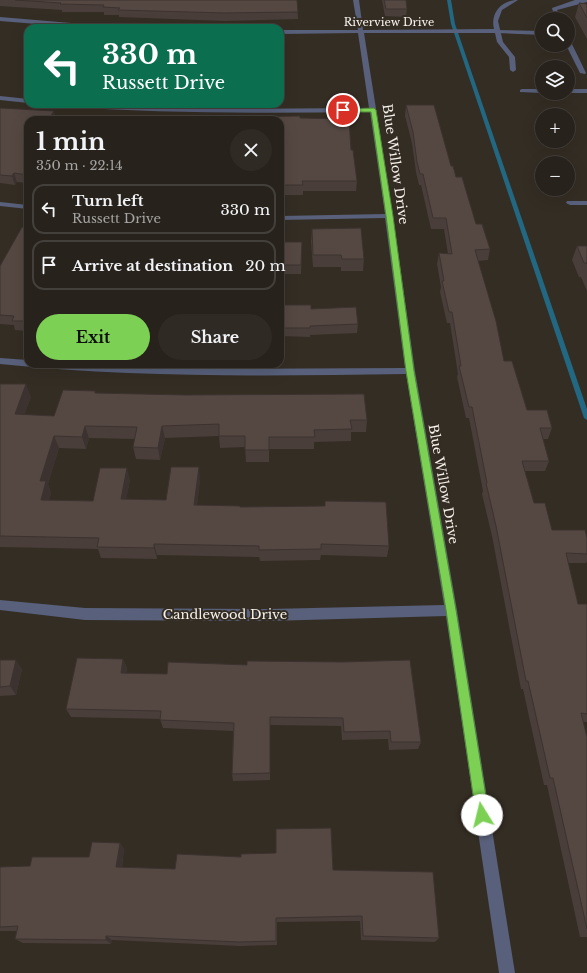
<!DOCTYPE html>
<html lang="en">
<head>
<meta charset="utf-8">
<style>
  :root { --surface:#27221b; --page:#2f2a24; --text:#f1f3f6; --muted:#a4a4a3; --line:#433f3a; --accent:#7cd155 }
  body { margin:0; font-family:"Libre Baskerville",serif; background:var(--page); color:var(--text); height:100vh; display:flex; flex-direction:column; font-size:15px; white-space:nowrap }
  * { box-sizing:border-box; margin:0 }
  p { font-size:13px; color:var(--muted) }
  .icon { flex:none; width:22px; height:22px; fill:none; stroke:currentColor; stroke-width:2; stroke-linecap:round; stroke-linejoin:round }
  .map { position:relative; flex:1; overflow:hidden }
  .drawer { position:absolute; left:24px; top:116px; width:260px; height:252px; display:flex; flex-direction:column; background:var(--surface); border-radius:12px; box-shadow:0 4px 16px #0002,0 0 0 1px var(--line) }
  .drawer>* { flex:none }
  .banner { position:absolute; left:24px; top:24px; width:260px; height:84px; border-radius:12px; box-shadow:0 4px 16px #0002,0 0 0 1px var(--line); background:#0b6e4f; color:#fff; overflow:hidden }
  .fabs { position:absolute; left:535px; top:12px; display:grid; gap:8px }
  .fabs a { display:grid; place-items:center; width:40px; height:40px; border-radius:50%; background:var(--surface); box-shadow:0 4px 16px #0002,0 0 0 1px var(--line); font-size:20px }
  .pin { position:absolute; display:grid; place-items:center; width:34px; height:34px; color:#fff; margin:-17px; border:2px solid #fff; border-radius:50%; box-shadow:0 1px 4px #0007 }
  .me { position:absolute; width:44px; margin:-22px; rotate:351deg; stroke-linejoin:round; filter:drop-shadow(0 0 3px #0008) }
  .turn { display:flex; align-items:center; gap:14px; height:84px; padding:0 12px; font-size:18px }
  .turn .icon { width:52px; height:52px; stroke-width:2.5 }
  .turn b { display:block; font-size:28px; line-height:34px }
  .round { display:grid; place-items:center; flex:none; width:42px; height:42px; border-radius:21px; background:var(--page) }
  .headline { display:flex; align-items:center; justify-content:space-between; height:68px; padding:0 12px }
  h1 { font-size:24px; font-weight:700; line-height:30px }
  .button { display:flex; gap:8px; margin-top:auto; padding:8px 12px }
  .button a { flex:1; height:46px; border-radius:24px; background:var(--accent); color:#111; font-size:16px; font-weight:700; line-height:46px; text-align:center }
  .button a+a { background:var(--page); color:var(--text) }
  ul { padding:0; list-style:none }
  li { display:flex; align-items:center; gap:12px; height:50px; margin:0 8px 6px; padding:0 4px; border:2px solid var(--line); border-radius:12px }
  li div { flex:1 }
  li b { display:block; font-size:15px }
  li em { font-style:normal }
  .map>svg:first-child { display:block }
</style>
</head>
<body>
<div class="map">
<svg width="587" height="973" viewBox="0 0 587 973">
  <rect width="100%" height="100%" fill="#342d24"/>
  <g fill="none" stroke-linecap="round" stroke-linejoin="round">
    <!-- stream -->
    <path fill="#226882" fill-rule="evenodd" d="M 447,0 L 451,0 L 455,24 L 587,409 L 587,420 L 584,418 L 451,24 Z"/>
    <!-- service -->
    <path fill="#58607b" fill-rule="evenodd" d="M 587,0 L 587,2 L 557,10 L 561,19 L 555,19 L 552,8 L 575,0 Z
      M 495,30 L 542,31 L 542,35 L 497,33 L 495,32 Z
      M 568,40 L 571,42 L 586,73 L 585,74 L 580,73 L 566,45 L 568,45 Z
      M 522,89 L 542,89 L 542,93 L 520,92 L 520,90 Z
      M 568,89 L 587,89 L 587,93 L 568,93 Z
      M 567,201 L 587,201 L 587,205 L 570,205 L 566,203 Z"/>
    <!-- minor -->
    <path fill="#58607b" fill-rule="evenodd" d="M 353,0 L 359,0 L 363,30 L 494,29 C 490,14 501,0 518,0 L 502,10 L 498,21 L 503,42 L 515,57 L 516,70 L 513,72 L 510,70 L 509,57 L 497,42 L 495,33 L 364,33 L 393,216 L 415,371 L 457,610 L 515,973 L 499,973 L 446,616 L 269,621 L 85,620 L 0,610 L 0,600 L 85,608 L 269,609 L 444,605 L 406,374 C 270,376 135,378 0,364 L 0,358 L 28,360 L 28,364 L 205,369 L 405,368 L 385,218 L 280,220 L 280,216 L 385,214 L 370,112 C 266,113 163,114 60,106 L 57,104 L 207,109 L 369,108 L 358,33 L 280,34 L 280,30 L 358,30 Z
      M 0,17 L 107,26 L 110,28 L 86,28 L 0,21 Z
      M 0,96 L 28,99 L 28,103 L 0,100 Z
      M 0,202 L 28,205 L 28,209 L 0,206 Z"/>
  </g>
  <!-- wall -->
  <path fill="#493e3a" d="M 0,0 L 297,0 L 298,19 L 224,21 L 119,17 L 119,15 L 104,15 L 104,12 L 62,12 L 62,10 L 0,6 Z
    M 382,0 L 406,0 L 407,9 L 406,17 L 385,16 Z
    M 579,3 L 587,4 L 587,39 L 575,17 Z
    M 406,105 L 451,166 L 476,224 L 490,249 L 488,260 L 478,261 L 504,361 L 527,410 L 552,428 L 548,439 L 543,439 L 549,461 L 545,471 L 525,471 L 534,503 L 552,530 L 587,538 L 587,561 L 586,563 L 568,563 L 578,604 L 587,604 L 587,722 L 583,722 L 587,737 L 587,937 L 580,937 L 547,785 L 544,785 L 523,689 L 521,689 L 492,536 L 482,494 L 483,491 L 469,418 L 466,418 L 457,377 L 458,374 L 450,323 L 447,323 L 440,292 L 441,287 L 437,264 L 439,253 L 448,254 L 444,229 L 431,229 L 421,185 L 419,185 L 416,172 L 412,143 L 405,116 Z
    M 0,108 L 56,119 L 28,120 L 28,183 L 17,182 L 15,185 L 0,183 Z
    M 300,118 L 351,150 L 357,181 L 356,191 L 303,191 L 303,195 L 280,195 L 280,120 Z
    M 28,228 L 28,331 L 15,330 L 14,325 L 0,324 L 0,266 Z
    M 312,229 L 364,259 L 363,271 L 341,271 L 341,267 L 313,267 L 311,241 Z
    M 280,242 L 302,242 L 301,274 L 280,274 Z
    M 577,246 L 587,246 L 587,291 L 581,277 L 579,277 L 572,260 Z
    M 280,305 L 311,309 L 358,324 L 357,333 L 310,335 L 310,337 L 280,336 Z
    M 0,384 L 31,397 L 24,415 L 54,416 L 96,393 L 367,420 L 366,432 L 351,432 L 351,441 L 314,442 L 314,449 L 269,449 L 269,462 L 246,462 L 245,447 L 220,448 L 219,436 L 165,438 L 160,460 L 136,459 L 133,447 L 135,439 L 89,438 L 86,449 L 59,448 L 48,484 L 51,493 L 49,500 L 93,501 L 130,480 L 126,499 L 166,500 L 200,479 L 197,505 L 240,507 L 389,546 L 387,557 L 321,555 L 320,560 L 260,561 L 259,557 L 157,555 L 157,559 L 101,558 L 98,549 L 0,547 Z
    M 123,659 L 127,668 L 126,673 L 167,674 L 247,665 L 421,742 L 418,749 L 389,750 L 388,739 L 342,740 L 341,726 L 270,725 L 270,780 L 233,781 L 232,774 L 233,731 L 163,728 L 160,719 L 71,717 L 66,709 Z
    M 0,660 L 22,669 L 16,695 L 0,696 Z
    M 120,843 L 124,849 L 122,867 L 175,869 L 333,870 L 439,938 L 435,942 L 361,940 L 360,921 L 277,922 L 277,945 L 240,946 L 112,940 L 111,944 L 23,943 L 15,939 L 17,931 L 0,931 L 0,867 L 30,866 L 89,857 Z"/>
  <!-- shaded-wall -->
  <path fill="#3c322f" d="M 54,111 L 56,119 L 55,120 L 48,120 Z
    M 14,173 L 17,182 L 15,185 L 12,176 Z
    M 26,384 L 31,397 L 20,427 L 15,414 Z
    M 85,426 L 89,438 L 86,449 L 82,437 Z
    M 162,426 L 165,438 L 160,460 L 158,448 Z
    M 54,436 L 59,448 L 48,484 L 51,493 L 46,511 L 41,500 L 40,481 Z
    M 199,467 L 200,479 L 196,516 L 194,505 Z
    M 127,468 L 130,480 L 124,510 L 121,499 Z
    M 154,544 L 157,555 L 157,559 L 154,548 Z
    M 123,659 L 127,668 L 125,681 L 121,673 Z
    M 16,660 L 22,669 L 16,695 L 10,686 Z
    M 120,843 L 124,849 L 121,872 L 116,867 Z
    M 106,936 L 112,940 L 111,944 L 106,940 Z"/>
  <!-- building -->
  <path fill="#554843" stroke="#3c322f" d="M 15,0 L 297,0 L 298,12 L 224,13 L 118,10 L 120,8 L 103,7 L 104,5 L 60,4 L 61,3 Z
    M 384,0 L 406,0 L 407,9 L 386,9 Z
    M 579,3 L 587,4 L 587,18 Z
    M 406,105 L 434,105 L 451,166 L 453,166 L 456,177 L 462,177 L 476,224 L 482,224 L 490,249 L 475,250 L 496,321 L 504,361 L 512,361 L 527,410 L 547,410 L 552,428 L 540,428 L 549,461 L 522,461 L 534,503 L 545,503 L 552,530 L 585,530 L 587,538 L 587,554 L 566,553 L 578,604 L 587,604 L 587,714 L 581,713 L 587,737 L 587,929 L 553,778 L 550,778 L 528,681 L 526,681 L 496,526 L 486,483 L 487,483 L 472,407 L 469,407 L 459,366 L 461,366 L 452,312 L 449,312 L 442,281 L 444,281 L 439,253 L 452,254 L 446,218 L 433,218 L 423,174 L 420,174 L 417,162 L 413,132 Z
    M 0,108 L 54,111 L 48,120 L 28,120 L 28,175 L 14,173 L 12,176 L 0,175 Z
    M 300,116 L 300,118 L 349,119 L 351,150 L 353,150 L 357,181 L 302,181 L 303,185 L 280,185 L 280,120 L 234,120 L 234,117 Z
    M 113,118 L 173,119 L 173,120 L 112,120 Z
    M 22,227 L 28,228 L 28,321 L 12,321 L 14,316 L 0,315 L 0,266 Z
    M 361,228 L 364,259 L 342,259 L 341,255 L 313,255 L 312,229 Z
    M 280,242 L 302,242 L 301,265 L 280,265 Z
    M 577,246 L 587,246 L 587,264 L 587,263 L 584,263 Z
    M 280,305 L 311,305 L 311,309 L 356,307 L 358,324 L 310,326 L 310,328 L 280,328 Z
    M 0,384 L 26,384 L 15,414 L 54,416 L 63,390 L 95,391 L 95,393 L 185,395 L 364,394 L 367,420 L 350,420 L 352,429 L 314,430 L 315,437 L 269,437 L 269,450 L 245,450 L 245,436 L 219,436 L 219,424 L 162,426 L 158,448 L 133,447 L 137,427 L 85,426 L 82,437 L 54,436 L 40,481 L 46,481 L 41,500 L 93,501 L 100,468 L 127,468 L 121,499 L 166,500 L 171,467 L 199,467 L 194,505 L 240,506 L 240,507 L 325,506 L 325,501 L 386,502 L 389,546 L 321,544 L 321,549 L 259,550 L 259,546 L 154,544 L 154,548 L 97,547 L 99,538 L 0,536 Z
    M 77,658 L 123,659 L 121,673 L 167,674 L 168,662 L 247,665 L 247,661 L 343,662 L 410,660 L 421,742 L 391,742 L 390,731 L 344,732 L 343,718 L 270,717 L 270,773 L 232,774 L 234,723 L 160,720 L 161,711 L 66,709 Z
    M 0,660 L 16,660 L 10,686 L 0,687 Z
    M 331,828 L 333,870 L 433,872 L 439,938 L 363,936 L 362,916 L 276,918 L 276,941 L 239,942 L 106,936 L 106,940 L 15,939 L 18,926 L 0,927 L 0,867 L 30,866 L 32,857 L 89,857 L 92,842 L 120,843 L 116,867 L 175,869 L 177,854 L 241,857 L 241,854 L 276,853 L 276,829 Z"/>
  <!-- route -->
  <path fill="#7cd155" stroke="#518837" d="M 374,108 L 376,110 L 393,216 L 414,371 L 456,610 L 489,815 L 487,820 L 482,821 L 478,820 L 476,815 L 446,610 L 406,371 L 386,216 L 371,112 L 343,112 L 340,110 L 343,109 Z"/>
  <g text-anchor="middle" stroke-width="4" stroke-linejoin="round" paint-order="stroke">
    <!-- far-street labels -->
    <g font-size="11" fill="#f6f1eb" stroke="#342d24">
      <text x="389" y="26">Riverview Drive</text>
    </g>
    <!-- street labels -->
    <g font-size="13" fill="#f6f1eb" stroke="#342d24">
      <text transform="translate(396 164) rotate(82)" y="5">Blue Willow Drive</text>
      <text transform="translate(444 484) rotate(80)" y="5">Blue Willow Drive</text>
      <text x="225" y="619">Candlewood Drive</text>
    </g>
  </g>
</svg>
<div class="fabs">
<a><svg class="icon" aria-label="search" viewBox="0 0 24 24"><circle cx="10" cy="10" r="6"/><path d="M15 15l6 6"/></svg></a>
<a><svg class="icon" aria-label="layers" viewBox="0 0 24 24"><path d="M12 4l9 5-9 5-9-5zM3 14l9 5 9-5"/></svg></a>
<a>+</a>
<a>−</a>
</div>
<div class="pin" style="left:343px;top:110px;background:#d93025"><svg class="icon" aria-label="arrive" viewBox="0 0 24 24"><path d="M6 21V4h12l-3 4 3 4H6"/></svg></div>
<svg class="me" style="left:482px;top:815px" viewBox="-20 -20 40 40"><circle r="19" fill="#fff"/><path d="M0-13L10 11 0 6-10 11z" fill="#7cd155"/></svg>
<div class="banner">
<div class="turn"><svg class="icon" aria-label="left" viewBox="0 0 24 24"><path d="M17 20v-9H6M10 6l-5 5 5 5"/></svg><div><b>330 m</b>Russett Drive</div></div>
</div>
<section class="drawer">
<div class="headline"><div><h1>1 min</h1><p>350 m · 22:14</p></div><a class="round"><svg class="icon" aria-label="close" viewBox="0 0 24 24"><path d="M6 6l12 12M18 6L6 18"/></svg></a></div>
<ul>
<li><svg class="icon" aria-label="left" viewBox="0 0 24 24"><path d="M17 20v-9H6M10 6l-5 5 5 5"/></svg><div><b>Turn left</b><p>Russett Drive</p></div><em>330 m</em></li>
<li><svg class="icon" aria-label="arrive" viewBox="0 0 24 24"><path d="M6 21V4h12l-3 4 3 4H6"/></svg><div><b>Arrive at destination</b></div><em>20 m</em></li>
</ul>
<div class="button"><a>Exit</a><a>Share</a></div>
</section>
</div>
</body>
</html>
